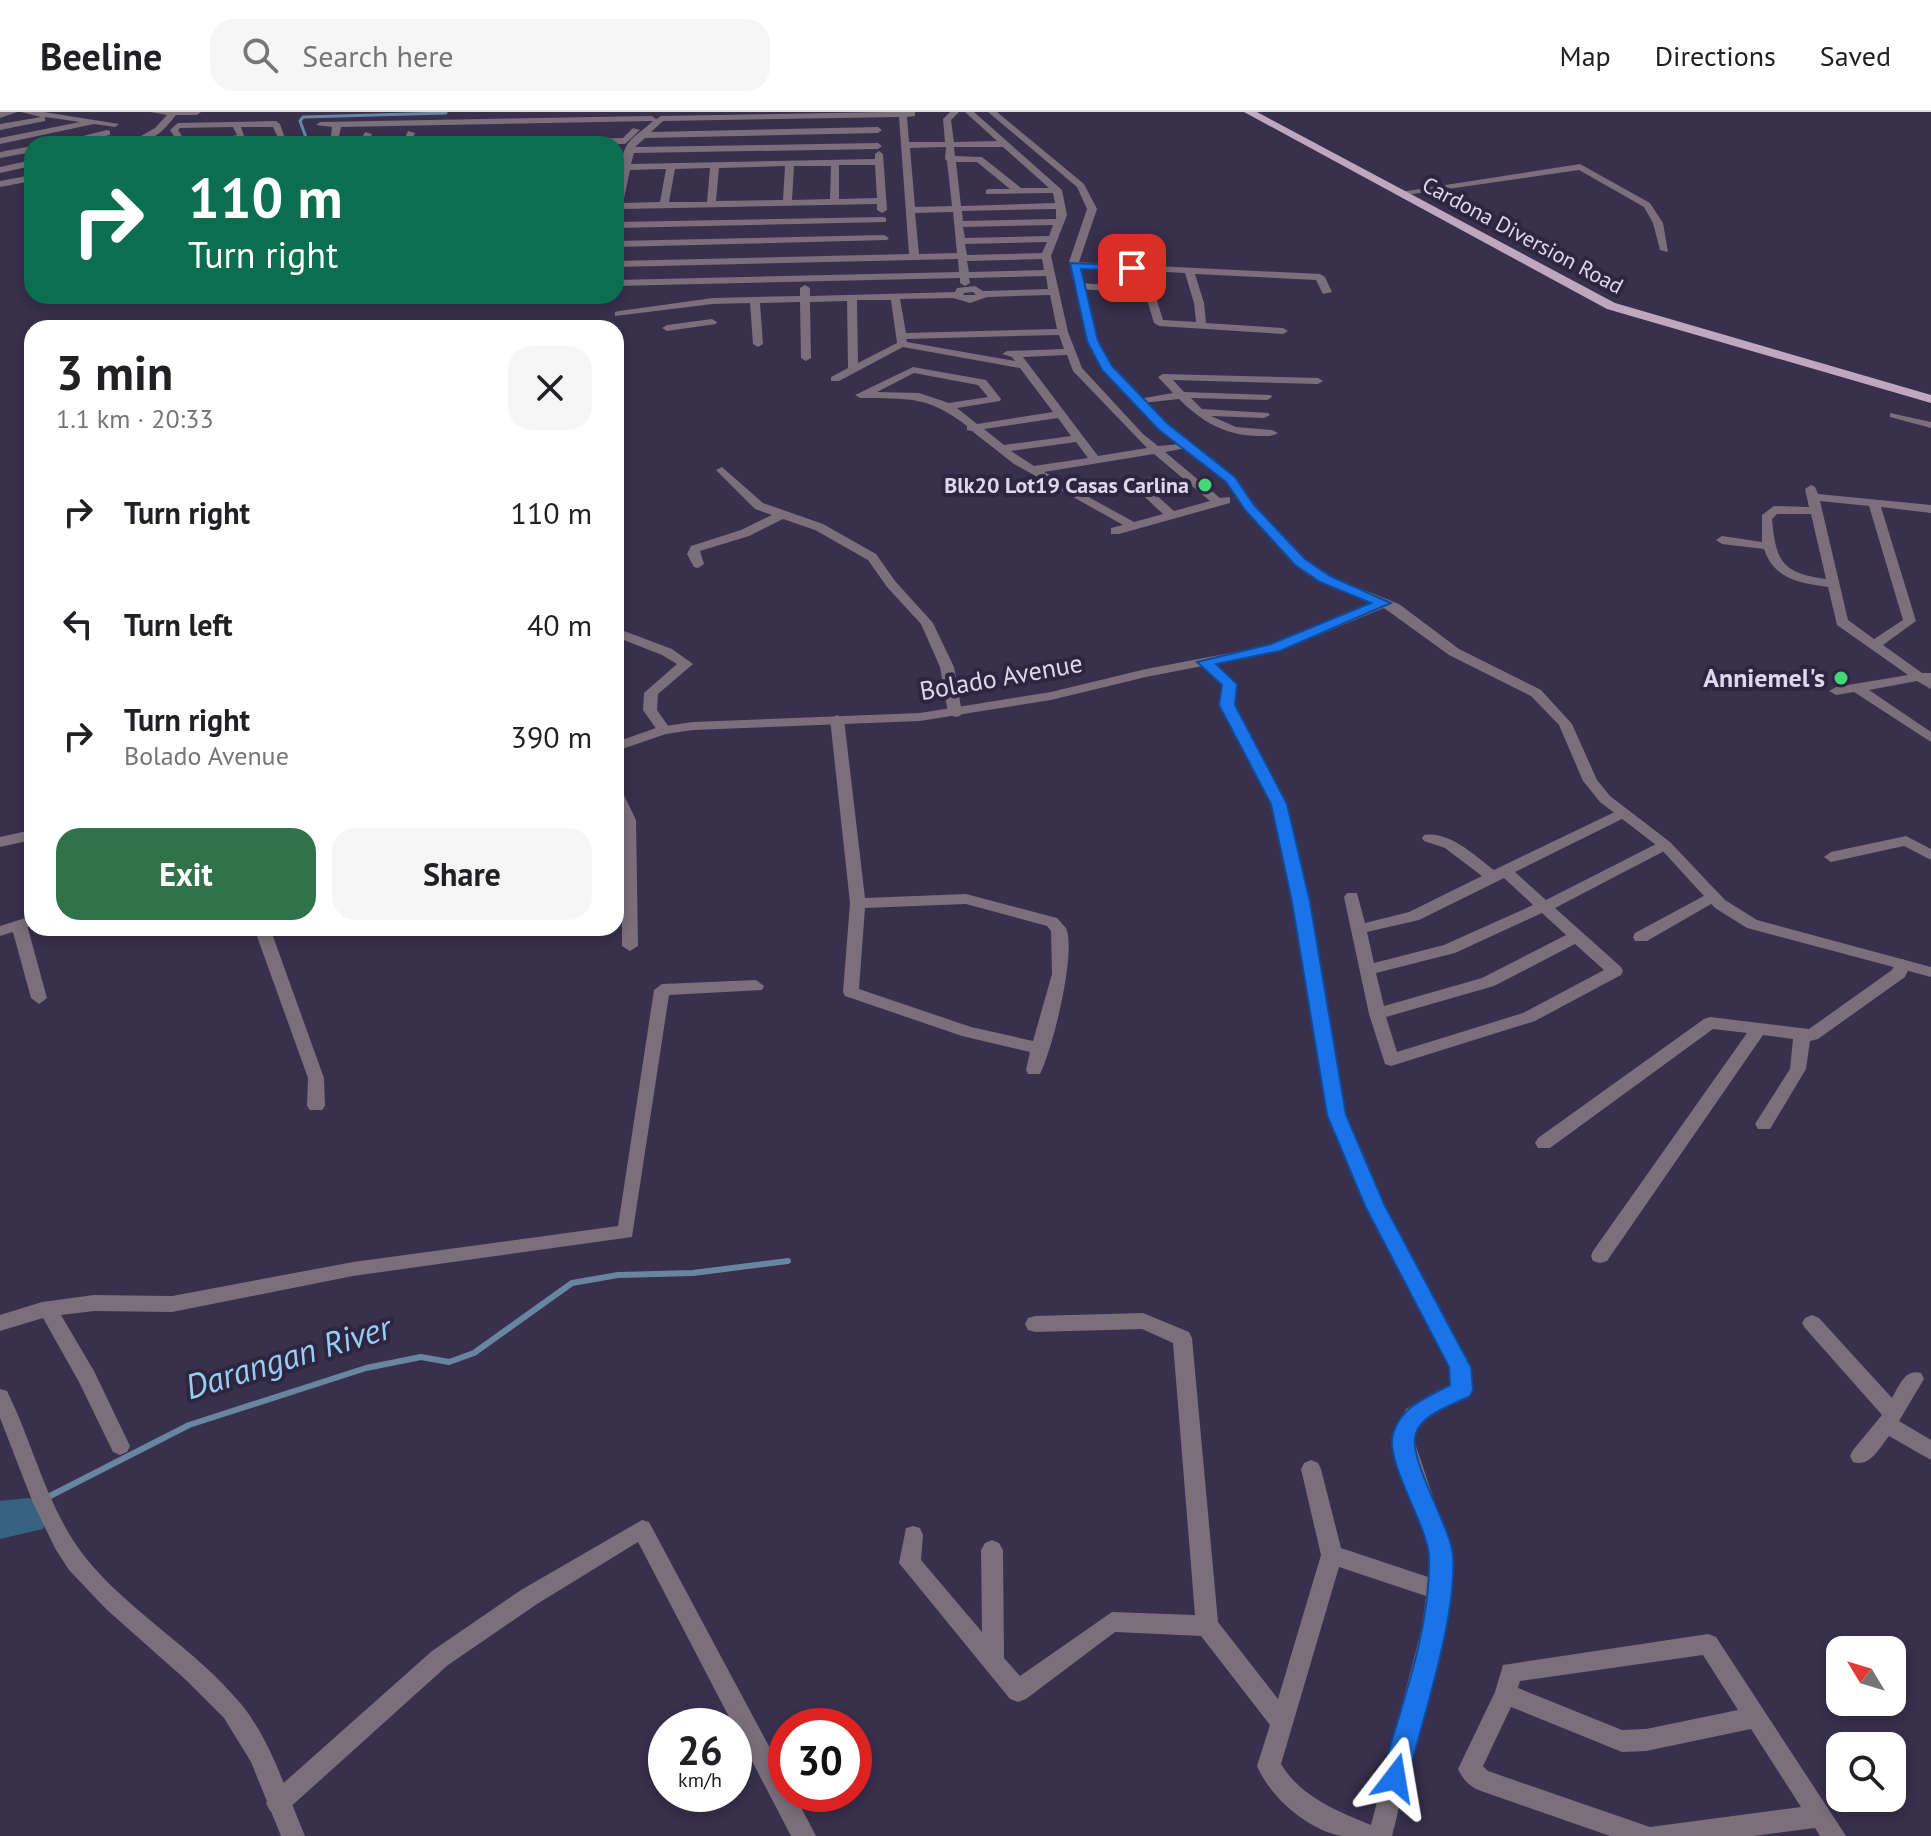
<!DOCTYPE html>
<html lang="en">
<head>
<meta charset="utf-8">
<style>
  :root { --surface:#fff; --page:#f6f6f6; --text:#202124; --muted:#757577; --line:#e0e0e0; --accent:#30734b }
  body { margin:0; font-family:"PT Sans",sans-serif; background:var(--page); color:var(--text); height:100vh; display:flex; flex-direction:column; font-size:30px; white-space:nowrap }
  * { box-sizing:border-box; margin:0 }
  p { font-size:26px; color:var(--muted) }
  .icon { flex:none; width:44px; height:44px; fill:none; stroke:currentColor; stroke-width:2; stroke-linecap:round; stroke-linejoin:round }
  .map { position:relative; flex:1; overflow:hidden }
  .drawer { position:absolute; left:24px; top:208px; width:600px; height:616px; display:flex; flex-direction:column; background:var(--surface); border-radius:24px; box-shadow:0 4px 12px #0003 }
  .drawer>* { flex:none }
  .guide { position:absolute; left:24px; top:24px; width:600px; height:168px; border-radius:24px; box-shadow:0 4px 12px #0003; background:#0b6e4f; color:#fff; overflow:hidden }
  .needle { width:52px; rotate:308deg }
  .controls { position:absolute; left:1826px; top:1524px; display:grid; gap:16px }
  .controls a { display:grid; place-items:center; width:80px; height:80px; border-radius:16px; background:var(--surface); box-shadow:0 4px 12px #0003; font-size:40px }
  .speed { position:absolute; left:648px; top:1596px; display:flex; gap:16px; font-size:40px; font-weight:700; text-align:center }
  .speed>* { display:grid; place-content:center; width:104px; height:104px; border-radius:50%; background:var(--surface); box-shadow:0 4px 12px #0003; line-height:1 }
  .speed small { font-size:20px; font-weight:400 }
  .speed .limit { border:12px solid #d22; background:#fff; color:#111 }
  .pin { position:absolute; display:grid; place-items:center; width:68px; height:68px; color:#fff; margin:-34px; border-radius:16px; box-shadow:0 4px 12px #0006 }
  .me { position:absolute; width:88px; margin:-44px; rotate:14deg; stroke-linejoin:round; filter:drop-shadow(0 0 6px #0008) }
  .turn { display:flex; align-items:center; gap:28px; height:168px; padding:0 32px; font-size:36px }
  .turn .icon { width:104px; height:104px; stroke-width:2.5 }
  .turn b { display:block; font-size:56px; line-height:68px }
  .round { display:grid; place-items:center; flex:none; width:84px; height:84px; border-radius:24px; background:var(--page) }
  .headline { display:flex; align-items:center; justify-content:space-between; height:136px; padding:0 32px }
  h1 { font-size:48px; font-weight:600; line-height:60px }
  .action { display:flex; gap:16px; margin-top:auto; padding:16px 32px }
  .action a { flex:1; height:92px; border-radius:24px; background:var(--accent); color:#fff; font-size:32px; font-weight:600; line-height:92px; text-align:center }
  .action a+a { background:var(--page); color:var(--text) }
  ul { padding:0; list-style:none }
  li { display:flex; align-items:center; gap:24px; height:112px; padding:0 32px }
  li div { flex:1 }
  li b { display:block; font-size:30px }
  li em { font-style:normal }
  header { display:flex; align-items:center; gap:48px; box-sizing:border-box; height:112px; padding:0 40px; background:var(--surface); border-bottom:2px solid var(--line) }
  header strong { font-size:38px }
  nav { display:flex; gap:44px; margin-inline-start:auto; font-size:28px }
  .search { width:560px; height:72px; background:var(--page); display:flex; align-items:center; gap:20px; box-sizing:border-box; padding:0 28px; border-radius:24px; color:var(--muted); font-size:30px }
  .map>svg:first-child { display:block }
</style>
</head>
<body>
<header>
<strong>Beeline</strong>
<div class="search"><svg class="icon" aria-label="search" viewBox="0 0 24 24"><circle cx="10" cy="10" r="6"/><path d="M15 15l6 6"/></svg>Search here</div>
<nav><a>Map</a><a>Directions</a><a>Saved</a></nav>
</header>
<div class="map">
<svg width="1931" height="1724" viewBox="0 0 1931 1724">
  <rect width="100%" height="100%" fill="#38304c"/>
  <g fill="none" stroke-linecap="round" stroke-linejoin="round">
    <!-- stream-far1 -->
    <path stroke="#6886a0" stroke-width="3" d="M 279,32 L 307,28 L 300,9 L 303,5 L 446,1"/>
    <!-- stream -->
    <path stroke="#6886a0" stroke-width="6" d="M 46,1386 L 189,1313 L 366,1256 L 421,1245 L 449,1250 L 474,1241 L 572,1171 L 618,1163 L 693,1161 L 788,1149
      M 28,1404 L 39,1393"/>
    <!-- river -->
    <path fill="#366381" fill-rule="evenodd" d="M 28,1386 L 43,1391 L 49,1404 L 43,1417 L 0,1427 L 0,1389 Z"/>
    <!-- minor -->
    <path fill="#7b6f7b" fill-rule="evenodd" d="M 0,0 L 17,0 L 0,6 Z
      M 21,0 L 44,0 L 119,12 L 115,15 L 94,12 L 0,32 L 0,26 L 80,10 L 45,5 L 45,9 L 0,18 L 0,12 L 41,5 Z
      M 151,0 L 201,0 L 197,3 L 176,3 C 167,14 157,28 141,28 L 141,24 L 155,16 L 167,3 Z
      M 887,0 L 915,0 L 915,4 L 907,5 L 909,30 L 945,30 L 943,7 L 950,0 L 959,0 L 951,8 L 954,30 L 997,29 L 965,0 L 974,0 L 1062,78 L 1067,103 L 1051,144 L 1068,220 L 1082,256 L 1143,322 L 1158,334 L 1192,331 L 1192,335 L 1165,340 L 1220,386 L 1230,385 L 1230,391 L 1119,422 L 1111,422 L 1111,416 L 1123,413 L 1014,352 L 972,319 L 967,318 L 967,314 C 927,283 908,287 860,286 L 855,283 L 913,255 L 986,268 L 1001,287 L 1000,289 L 957,296 L 977,312 L 1053,300 L 1020,256 L 903,235 L 839,269 L 831,269 L 831,265 L 848,256 L 847,189 L 810,190 L 811,246 L 806,249 L 801,246 L 800,190 L 760,191 L 763,232 L 758,235 L 753,232 L 750,191 L 713,192 L 615,204 L 615,200 L 619,199 L 713,186 L 800,184 L 800,176 L 805,173 L 810,176 L 810,184 L 955,180 L 957,176 L 975,174 L 983,179 L 1048,177 L 1046,164 L 969,166 L 970,171 L 965,174 L 960,171 L 960,166 L 616,174 L 616,168 L 959,160 L 958,147 L 616,155 L 616,149 L 909,142 L 899,5 L 663,9 L 651,20 L 878,15 L 882,18 L 878,21 L 645,26 L 635,35 L 878,31 L 882,34 L 878,37 L 634,41 L 631,52 L 875,47 L 875,42 L 879,39 L 883,42 L 887,98 L 882,101 L 877,98 L 877,92 L 622,97 L 619,103 L 616,104 C 616,85 618,43 629,30 C 636,22 646,16 653,9 L 341,15 L 339,24 L 343,32 L 335,32 L 331,24 L 332,15 L 316,13 L 320,10 L 652,4 L 656,7 L 661,4 ZM 946,35 L 945,47 L 947,49 L 952,94 L 915,95 L 910,36 ZM 954,35 L 1003,35 L 1049,76 L 1021,76 L 982,45 L 955,44 ZM 956,50 L 977,50 L 1010,77 L 989,77 L 986,78 L 986,82 L 1053,81 L 1055,91 L 961,94 ZM 839,53 L 875,53 L 877,86 L 839,87 ZM 785,54 L 783,88 L 716,89 L 719,56 ZM 794,54 L 831,54 L 830,87 L 792,88 ZM 710,56 L 707,90 L 669,90 L 675,57 ZM 666,57 L 660,90 L 623,91 L 630,58 ZM 1056,97 L 1056,107 L 963,109 L 962,99 ZM 953,100 L 957,141 L 919,142 L 915,101 ZM 1053,113 L 1049,124 L 965,126 L 963,115 ZM 1047,130 L 1042,141 L 967,143 L 965,132 ZM 1042,147 L 1044,158 L 969,160 L 967,149 ZM 973,180 L 976,183 L 963,183 L 964,181 ZM 1050,183 L 1057,217 L 906,221 L 900,187 L 953,186 L 970,191 L 987,185 ZM 857,188 L 891,188 L 897,231 L 858,251 ZM 1059,223 L 1064,237 L 1007,239 L 1002,242 L 1012,245 L 1015,249 L 907,230 L 906,227 ZM 1067,243 L 1073,259 L 1147,336 L 1098,344 L 1023,245 ZM 914,261 L 978,273 L 988,285 L 949,291 L 919,281 L 877,280 ZM 1058,306 L 1071,324 L 1004,333 L 984,317 ZM 1076,330 L 1088,346 L 1034,354 L 1011,339 ZM 1154,342 L 1210,389 L 1174,399 L 1144,372 L 1154,369 L 1154,365 L 1074,376 L 1044,360 ZM 1132,373 L 1163,402 L 1134,410 L 1083,382 Z
      M 276,9 L 280,12 L 287,32 L 269,32 L 279,28 L 273,15 L 241,15 L 245,27 L 217,32 L 198,32 L 237,23 L 233,15 L 180,16 L 178,18 L 187,32 L 179,32 L 170,18 L 178,11 Z
      M 633,16 L 640,18 L 625,32 L 454,32 L 458,29 L 623,26 Z
      M 107,18 L 110,19 L 110,23 L 67,32 L 51,32 Z
      M 408,19 L 415,21 L 410,32 L 402,32 Z
      M 365,20 L 372,22 L 367,32 L 359,32 Z
      M 32,34 L 32,40 L 0,46 L 0,40 Z
      M 32,48 L 32,54 L 0,61 L 0,55 Z
      M 1580,52 L 1650,91 L 1663,111 L 1668,140 L 1660,138 L 1653,111 L 1644,95 L 1579,58 L 1399,84 L 1394,81 Z
      M 32,63 L 32,69 L 0,75 L 0,69 Z
      M 883,105 L 886,106 L 886,110 L 616,116 L 616,110 Z
      M 884,123 L 889,126 L 887,128 L 616,135 L 616,129 Z
      M 1074,150 L 1320,162 L 1325,165 L 1332,180 L 1323,182 L 1316,168 L 1195,162 L 1204,191 L 1206,211 L 1283,216 L 1288,219 L 1283,222 L 1159,214 L 1154,211 L 1145,181 L 1079,177 L 1074,174 L 1079,171 L 1153,176 L 1163,208 L 1196,210 L 1194,191 L 1185,161 L 1071,155 L 1071,151 Z
      M 570,184 L 612,184 L 581,192 Z
      M 712,207 L 717,210 L 716,212 L 667,219 L 662,216 L 667,213 Z
      M 1163,262 L 1318,266 L 1323,269 L 1318,272 L 1173,268 L 1184,280 L 1271,283 L 1272,285 L 1267,288 L 1191,286 L 1202,297 L 1268,301 L 1270,303 L 1264,306 L 1211,304 L 1236,315 L 1272,318 L 1278,321 C 1271,325 1267,324 1259,324 C 1225,324 1201,309 1179,287 L 1133,292 L 1133,288 L 1173,281 L 1158,265 Z
      M 1890,301 L 1931,310 L 1931,316 L 1890,305 Z
      M 722,355 L 763,391 L 823,412 L 876,442 L 895,469 L 933,511 L 954,555 L 962,601 L 960,604 L 955,605 L 948,601 L 940,555 L 921,512 L 887,475 L 868,448 L 815,418 L 783,407 L 749,424 L 700,439 L 704,452 L 698,456 L 694,455 L 687,442 L 691,434 L 741,418 L 772,403 L 755,397 L 716,358 Z
      M 1811,373 L 1815,375 L 1818,382 L 1931,393 L 1931,401 L 1881,395 L 1916,509 L 1883,533 L 1922,561 L 1931,561 L 1931,577 L 1917,569 L 1869,578 L 1931,620 L 1931,630 L 1854,580 L 1836,583 L 1829,579 L 1836,575 L 1908,563 L 1837,513 L 1828,475 C 1799,471 1774,467 1764,437 L 1722,432 L 1716,428 L 1722,424 L 1762,430 L 1762,403 L 1774,394 L 1809,395 L 1805,377 ZM 1820,389 L 1869,394 L 1903,508 L 1874,527 L 1848,508 ZM 1777,402 L 1811,402 L 1826,467 C 1782,461 1776,450 1772,407 Z
      M 616,516 L 672,537 L 693,552 L 658,582 L 657,598 L 671,618 L 669,621 L 659,621 L 643,598 L 644,581 L 677,552 L 662,543 L 616,525 Z
      M 1204,546 L 1237,572 L 1234,593 L 1286,692 L 1309,790 L 1345,1003 L 1384,1094 L 1470,1255 L 1472,1278 L 1469,1284 L 1420,1309 L 1413,1325 L 1452,1442 L 1444,1515 L 1392,1724 C 1376,1724 1357,1724 1342,1724 C 1308,1718 1270,1685 1257,1654 L 1270,1613 L 1201,1524 L 1115,1520 L 1026,1587 L 1018,1590 L 1010,1587 L 899,1451 L 906,1416 L 913,1414 L 920,1416 L 923,1423 L 921,1448 L 982,1520 L 981,1438 L 985,1431 L 992,1428 L 999,1431 L 1003,1438 L 1004,1546 L 1020,1564 L 1112,1500 L 1195,1503 L 1173,1231 L 1142,1217 L 1035,1220 L 1028,1218 L 1025,1212 L 1028,1206 L 1035,1204 L 1143,1201 L 1189,1220 L 1192,1226 L 1218,1510 L 1278,1587 L 1321,1443 L 1301,1357 L 1304,1351 L 1311,1348 L 1318,1351 L 1321,1357 L 1341,1436 L 1428,1465 L 1430,1442 L 1393,1325 L 1406,1297 L 1452,1274 L 1450,1255 L 1366,1094 L 1327,1003 L 1293,790 L 1272,692 L 1220,593 L 1223,573 L 1197,550 ZM 1339,1455 L 1426,1484 L 1422,1515 L 1371,1713 C 1337,1699 1301,1685 1281,1652 Z
      M 837,603 L 844,607 L 865,786 L 966,782 L 1057,806 C 1059,808 1065,815 1066,816 C 1077,840 1052,939 1040,962 L 1028,962 L 1026,958 L 1030,940 L 962,924 L 845,884 L 843,880 L 850,791 L 830,607 ZM 966,792 L 1047,814 L 1051,819 L 1052,862 L 1033,929 L 971,915 L 859,877 L 865,796 Z
      M 616,677 L 623,681 L 636,708 L 638,834 L 630,839 L 622,834 L 622,708 L 616,696 Z
      M 1623,696 L 1630,701 L 1628,704 L 1515,760 L 1546,788 L 1660,730 L 1670,730 L 1672,733 L 1670,736 L 1555,796 L 1621,855 L 1623,859 L 1621,863 L 1535,909 L 1391,954 L 1385,952 L 1369,902 L 1344,785 L 1347,781 L 1357,781 L 1365,811 L 1409,800 L 1482,764 L 1445,736 L 1424,729 L 1422,726 L 1424,723 C 1450,719 1475,744 1494,758 ZM 1504,766 L 1533,793 L 1444,833 L 1374,851 L 1367,820 L 1419,808 ZM 1542,801 L 1566,823 L 1482,866 L 1384,894 L 1376,861 L 1455,841 ZM 1575,832 L 1604,858 L 1523,901 L 1397,940 L 1386,905 L 1494,874 Z
      M 32,718 L 32,728 L 0,735 L 0,725 Z
      M 1906,724 L 1931,737 L 1931,748 L 1904,734 L 1831,750 L 1824,745 L 1831,740 Z
      M 1713,779 L 1721,784 L 1718,788 L 1647,829 L 1635,829 L 1633,825 L 1635,821 Z
      M 19,808 L 27,813 L 47,886 L 39,892 L 31,886 L 11,813 Z
      M 254,816 L 270,816 L 324,966 L 325,994 L 322,998 L 310,998 L 307,994 L 308,966 Z
      M 1903,847 L 1911,852 L 1905,865 L 1818,927 L 1810,929 L 1806,957 L 1770,1017 L 1758,1017 L 1755,1012 L 1790,957 L 1793,927 L 1763,923 L 1607,1149 L 1600,1151 L 1593,1149 L 1591,1144 L 1593,1139 L 1747,921 L 1713,917 L 1550,1036 L 1538,1036 L 1535,1031 L 1538,1026 L 1704,907 L 1710,905 L 1809,917 L 1892,858 L 1897,848 Z
      M 756,868 L 764,874 L 762,878 L 669,883 L 632,1125 L 353,1164 L 172,1200 L 94,1199 L 61,1203 L 94,1259 L 130,1334 L 127,1340 L 120,1343 L 113,1340 L 79,1270 L 43,1206 L 0,1219 L 0,1203 L 42,1190 L 94,1183 L 172,1184 L 353,1150 L 618,1114 L 654,878 L 662,872 Z
      M 1812,1203 L 1819,1206 L 1892,1286 C 1899,1274 1905,1256 1921,1261 L 1924,1267 L 1899,1309 L 1931,1328 L 1931,1348 L 1889,1324 C 1880,1335 1870,1356 1853,1350 L 1850,1344 L 1853,1338 L 1882,1303 L 1805,1216 L 1802,1211 L 1805,1206 Z
      M 642,1408 L 649,1410 L 786,1666 L 786,1682 L 794,1682 L 816,1724 L 791,1724 L 638,1430 L 537,1492 L 448,1553 L 286,1699 L 278,1703 L 270,1699 L 266,1691 L 270,1683 L 432,1539 L 521,1478 Z
      M 1708,1522 L 1716,1525 L 1846,1724 L 1820,1724 L 1815,1716 L 1754,1724 L 1610,1724 L 1481,1679 C 1470,1675 1463,1668 1458,1657 L 1495,1580 L 1503,1553 ZM 1703,1543 L 1738,1598 L 1646,1617 L 1622,1618 L 1518,1576 L 1520,1569 ZM 1511,1595 L 1622,1640 L 1646,1639 L 1751,1617 L 1801,1695 L 1650,1715 L 1488,1659 L 1483,1654 Z"/>
    <!-- tertiary -->
    <path fill="#7b6f7b" fill-rule="evenodd" d="M 988,0 L 997,0 L 1084,72 L 1097,97 L 1079,150 L 1098,229 L 1112,255 L 1167,313 L 1235,366 L 1254,392 L 1304,447 L 1329,464 L 1399,492 L 1459,537 L 1541,578 L 1572,612 L 1597,668 L 1610,684 L 1670,730 L 1725,788 L 1757,808 L 1931,855 L 1931,865 L 1747,816 L 1715,796 L 1660,736 L 1600,690 L 1583,669 L 1559,613 L 1531,584 L 1449,543 L 1384,496 L 1280,539 L 1146,565 L 1051,588 L 920,609 L 693,618 L 666,622 L 616,639 L 616,630 L 659,615 L 693,610 L 920,601 L 1051,580 L 1146,557 L 1272,533 L 1373,491 L 1321,470 L 1296,453 L 1246,398 L 1227,370 L 1159,317 L 1103,258 L 1088,229 L 1069,150 L 1087,97 L 1077,75 Z
      M 32,804 L 32,814 L 0,824 L 0,814 Z
      M 0,1277 L 7,1279 C 34,1333 47,1397 85,1445 C 130,1501 196,1537 241,1592 C 272,1630 286,1680 305,1724 L 281,1724 L 251,1650 L 224,1606 L 186,1568 L 106,1497 L 69,1458 L 56,1438 L 33,1391 L 0,1306 Z"/>
    <!-- primary -->
    <path fill="#bfa8bf" fill-rule="evenodd" d="M 1244,0 L 1257,0 L 1615,191 L 1931,283 L 1931,291 L 1607,197 Z"/>
  </g>
  <!-- route -->
  <path fill="#1a73e8" stroke="#114b97" stroke-width="2" d="M 1070,151 L 1136,154 L 1132,159 L 1081,157 L 1098,229 L 1112,254 L 1168,312 L 1235,365 L 1254,393 L 1305,447 L 1330,464 L 1391,491 L 1280,539 L 1216,552 L 1237,572 L 1235,593 L 1287,692 L 1310,790 L 1346,1003 L 1385,1094 L 1471,1255 L 1473,1278 L 1470,1284 C 1453,1293 1422,1302 1416,1321 C 1407,1347 1451,1414 1453,1444 C 1457,1505 1423,1605 1408,1666 L 1404,1675 L 1395,1679 L 1385,1675 L 1381,1666 C 1400,1596 1431,1518 1429,1445 C 1428,1414 1385,1351 1393,1322 C 1401,1294 1426,1286 1450,1273 L 1449,1255 L 1365,1094 L 1327,1003 L 1292,790 L 1271,692 L 1219,593 L 1222,573 L 1197,550 L 1271,532 L 1371,491 L 1320,470 L 1295,453 L 1245,398 L 1226,370 L 1159,318 L 1102,258 L 1087,229 Z"/>
  <!-- markers -->
  <g fill="#43d77b" stroke="#2e2641" stroke-width="3">
    <circle cx="1205" cy="373" r="8"/>
    <circle cx="1841" cy="566" r="8"/>
  </g>
  <g text-anchor="middle" stroke-width="8" stroke-linejoin="round" paint-order="stroke">
    <!-- far-street labels -->
    <g font-size="22" fill="#ddd8ea" stroke="#2e2641">
      <text transform="translate(1523 123) rotate(28)" y="8">Cardona Diversion Road</text>
    </g>
    <!-- far-poi labels -->
    <g font-size="22" font-weight="bold" fill="#ddd8ea" stroke="#2e2641" text-anchor="end">
      <text x="1189" y="381">Blk20 Lot19 Casas Carlina</text>
    </g>
    <!-- street labels -->
    <g font-size="26" fill="#ddd8ea" stroke="#2e2641">
      <text transform="translate(1001 565) rotate(-10)" y="9">Bolado Avenue</text>
    </g>
    <!-- poi labels -->
    <g font-size="26" font-weight="bold" fill="#ddd8ea" stroke="#2e2641" text-anchor="end">
      <text x="1825" y="575">Anniemel's</text>
    </g>
    <!-- near-water labels -->
    <g font-size="34" font-style="italic" fill="#97cef5" stroke="#2e2641">
      <text transform="translate(288 1245) rotate(-17)" y="12">Darangan River</text>
    </g>
  </g>
</svg>
<div class="controls">
<a><svg class="needle" viewBox="-14 -14 28 28"><path d="M0-13l5 13h-10z" fill="#e53935"/><path d="M0 13l5-13h-10z" fill="#757577"/></svg></a>
<a><svg class="icon" aria-label="search" viewBox="0 0 24 24"><circle cx="10" cy="10" r="6"/><path d="M15 15l6 6"/></svg></a>
</div>
<div class="speed"><div>26<small>km/h</small></div><div class="limit">30</div></div>
<div class="pin" style="left:1132px;top:156px;background:#d93025"><svg class="icon" aria-label="arrive" viewBox="0 0 24 24"><path d="M6 21V4h12l-3 4 3 4H6"/></svg></div>
<svg class="me" style="left:1395px;top:1666px" viewBox="-20 -20 40 40"><path d="M0-17L14 15 0 8-14 15z" fill="#1a73e8" stroke="#fff" stroke-width="4"/></svg>
<div class="guide">
<div class="turn"><svg class="icon" aria-label="right" viewBox="0 0 24 24"><path d="M7 20v-9h11M14 6l5 5-5 5"/></svg><div><b>110 m</b>Turn right</div></div>
</div>
<section class="drawer">
<div class="headline"><div><h1>3 min</h1><p>1.1 km · 20:33</p></div><a class="round"><svg class="icon" aria-label="close" viewBox="0 0 24 24"><path d="M6 6l12 12M18 6L6 18"/></svg></a></div>
<ul>
<li><svg class="icon" aria-label="right" viewBox="0 0 24 24"><path d="M7 20v-9h11M14 6l5 5-5 5"/></svg><div><b>Turn right</b></div><em>110 m</em></li>
<li><svg class="icon" aria-label="left" viewBox="0 0 24 24"><path d="M17 20v-9H6M10 6l-5 5 5 5"/></svg><div><b>Turn left</b></div><em>40 m</em></li>
<li><svg class="icon" aria-label="right" viewBox="0 0 24 24"><path d="M7 20v-9h11M14 6l5 5-5 5"/></svg><div><b>Turn right</b><p>Bolado Avenue</p></div><em>390 m</em></li>
</ul>
<div class="action"><a>Exit</a><a>Share</a></div>
</section>
</div>
</body>
</html>
